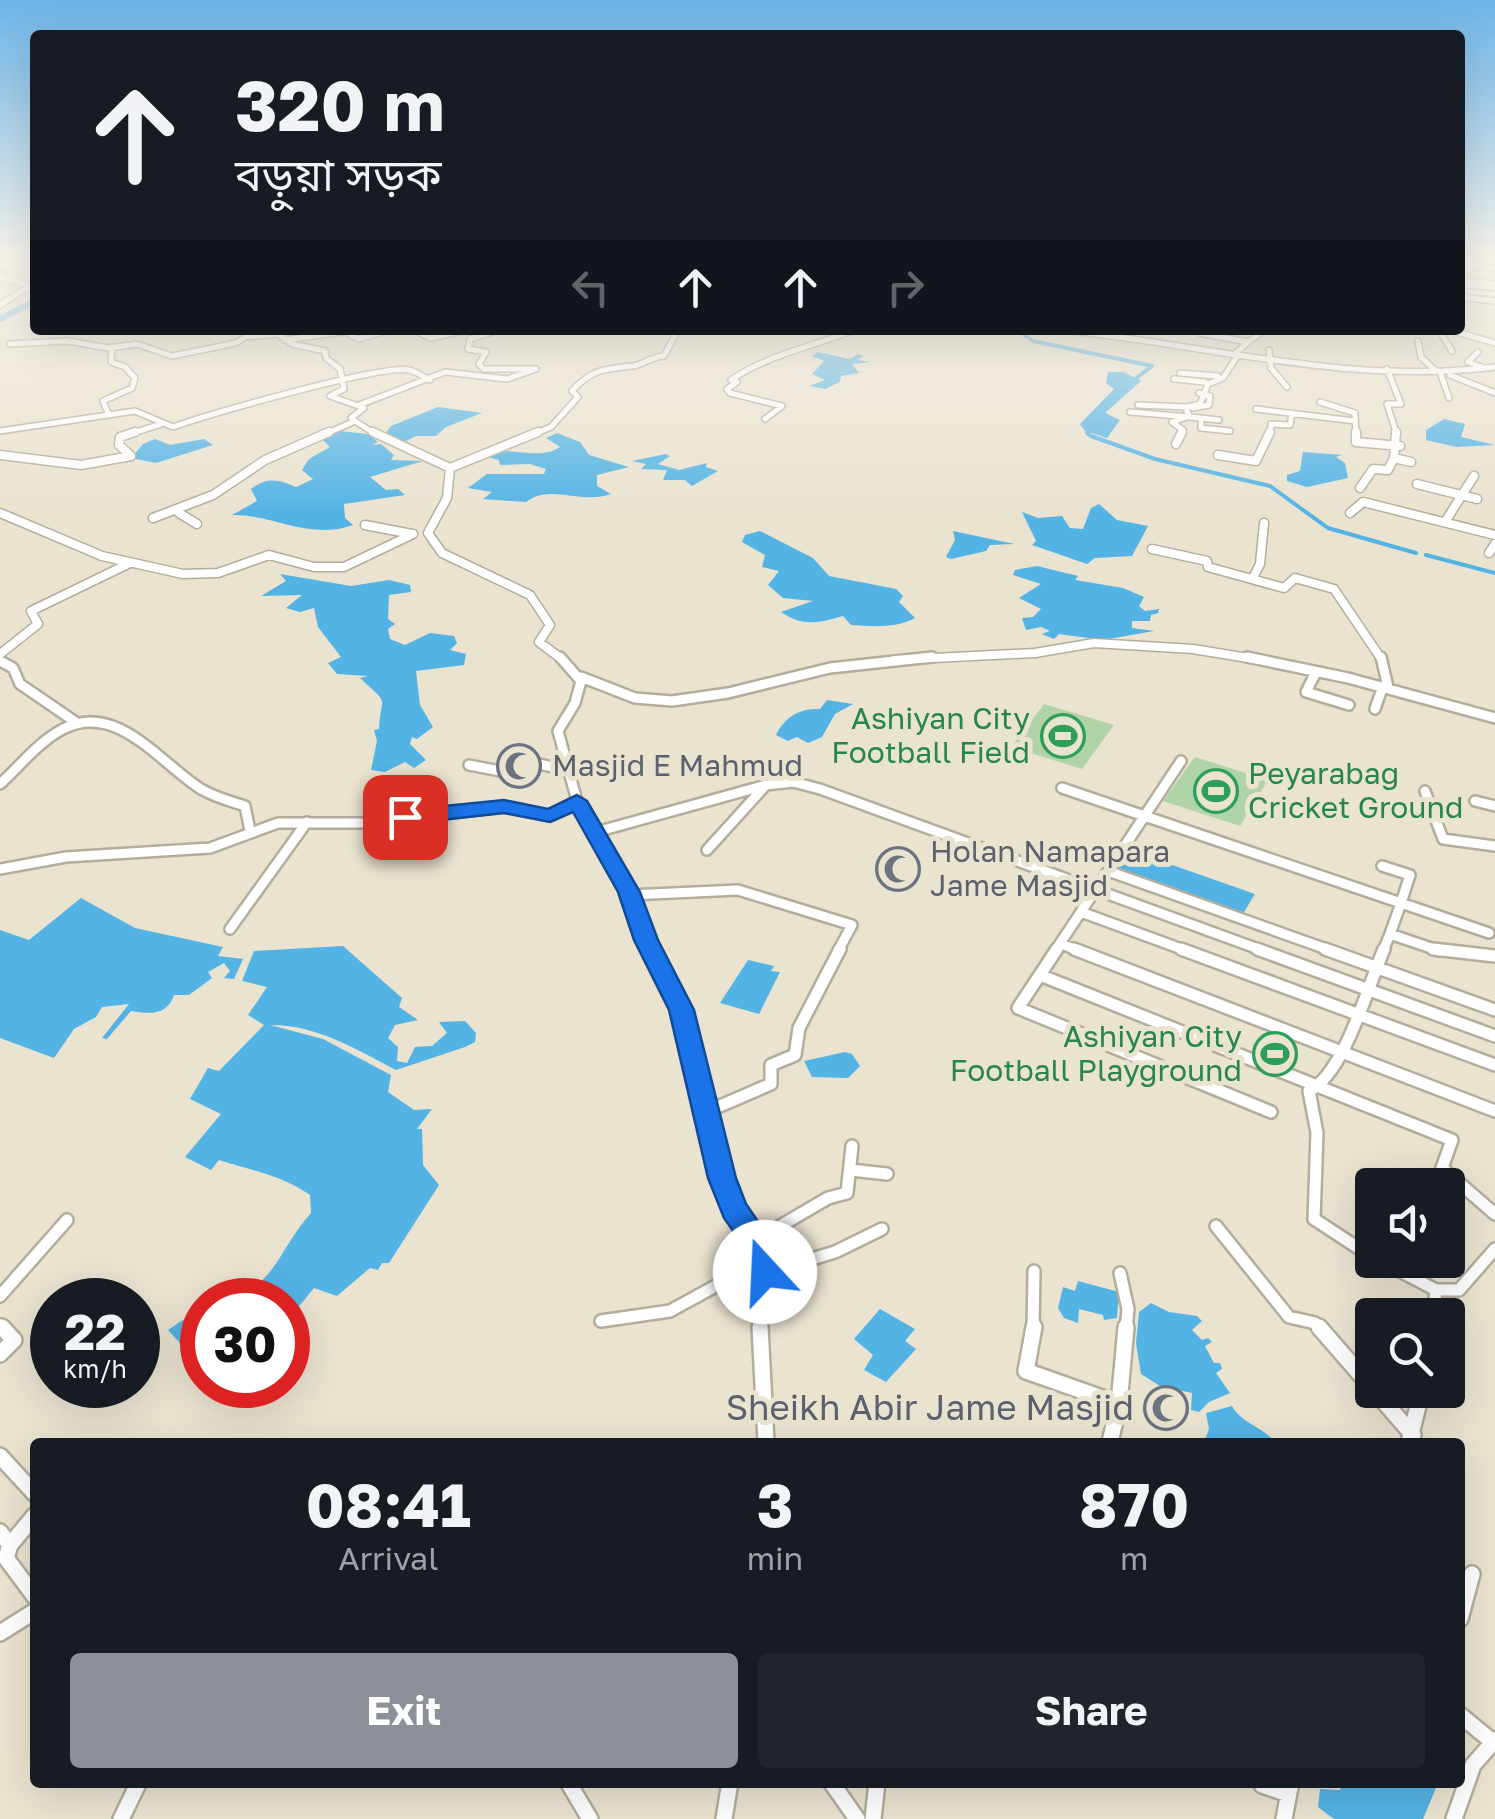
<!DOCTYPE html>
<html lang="en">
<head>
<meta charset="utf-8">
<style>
  :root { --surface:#171b24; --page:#20242c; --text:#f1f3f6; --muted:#9ea1a6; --accent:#8c9099 }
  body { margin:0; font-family:"Golos Text","Noto Sans Bengali",sans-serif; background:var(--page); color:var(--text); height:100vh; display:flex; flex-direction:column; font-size:38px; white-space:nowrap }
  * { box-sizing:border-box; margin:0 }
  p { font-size:32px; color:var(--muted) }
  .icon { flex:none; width:55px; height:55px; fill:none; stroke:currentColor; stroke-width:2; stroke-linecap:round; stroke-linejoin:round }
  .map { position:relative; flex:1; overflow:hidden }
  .panel { position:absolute; left:30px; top:1438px; width:1435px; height:350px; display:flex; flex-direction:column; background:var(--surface); border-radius:10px; box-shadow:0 10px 40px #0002 }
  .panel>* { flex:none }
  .banner { position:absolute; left:30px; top:30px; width:1435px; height:305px; border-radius:10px; box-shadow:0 10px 40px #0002; background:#171b24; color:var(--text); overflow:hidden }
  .controls { position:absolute; left:1355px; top:1168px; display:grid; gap:20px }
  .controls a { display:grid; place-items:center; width:110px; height:110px; border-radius:10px; background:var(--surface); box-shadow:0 10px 40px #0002; font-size:50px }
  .speed { position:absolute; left:30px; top:1278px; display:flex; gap:20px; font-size:50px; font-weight:700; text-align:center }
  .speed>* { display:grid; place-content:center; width:130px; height:130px; border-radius:50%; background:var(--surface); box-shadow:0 10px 40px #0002; line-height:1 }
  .speed small { font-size:25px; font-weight:400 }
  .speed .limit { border:15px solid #d22; background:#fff; color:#111 }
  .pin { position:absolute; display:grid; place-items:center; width:85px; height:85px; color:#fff; margin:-42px; border-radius:20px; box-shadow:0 5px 15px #0006 }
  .me { position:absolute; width:110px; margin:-55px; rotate:340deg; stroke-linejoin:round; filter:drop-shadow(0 0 8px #0008) }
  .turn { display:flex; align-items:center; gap:35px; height:210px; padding:0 40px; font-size:45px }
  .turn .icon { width:130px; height:130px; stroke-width:2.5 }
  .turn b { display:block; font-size:70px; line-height:85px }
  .lanes { display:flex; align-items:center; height:95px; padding:0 40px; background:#0003; justify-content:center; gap:50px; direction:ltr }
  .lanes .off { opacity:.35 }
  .eta { display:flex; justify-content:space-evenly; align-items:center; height:170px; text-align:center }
  .eta b { font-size:60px; font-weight:700; line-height:70px }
  .button { display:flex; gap:20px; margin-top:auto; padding:20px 40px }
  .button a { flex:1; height:115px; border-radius:10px; background:var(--accent); color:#fff; font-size:40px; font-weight:700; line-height:115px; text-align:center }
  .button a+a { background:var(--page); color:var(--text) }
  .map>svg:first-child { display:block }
</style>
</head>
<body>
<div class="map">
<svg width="1495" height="1819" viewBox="0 0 1495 1819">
  <rect width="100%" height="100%" fill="#eae3d0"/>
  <!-- green -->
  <path fill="#b1d3a8" d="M 1044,704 L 1114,725 L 1082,769 L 1011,747 Z
    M 1195,757 L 1268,780 L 1240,826 L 1163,801 Z"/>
  <!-- water -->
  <path fill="#53b3e5" d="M 818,352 L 850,359 L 858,354 L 864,356 L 858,360 L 871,362 L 852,364 L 859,373 L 841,376 L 840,382 L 825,389 L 809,386 L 825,380 L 812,374 L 824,361 L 812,356 Z
    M 1108,372 L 1124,372 L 1141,381 L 1105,413 L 1120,420 L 1107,438 L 1085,431 L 1080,424 L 1114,389 L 1106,383 Z
    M 438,407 L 482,413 L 446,427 L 436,436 L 416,436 L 400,444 L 385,434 L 391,426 Z
    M 1444,419 L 1465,424 L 1461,437 L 1495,445 L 1456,447 L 1426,440 L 1426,430 Z
    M 331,430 L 368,434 L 378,442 L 371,445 L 381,444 L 394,455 L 391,460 L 423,461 L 370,477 L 386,490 L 398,489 L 405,495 L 344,504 L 345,518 L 353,525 C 309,541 273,514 232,515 L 257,501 L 251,489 C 268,476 280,480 296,487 L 313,479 L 302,470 L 309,459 L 330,447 L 323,440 Z
    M 557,433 L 580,442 L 589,455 L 629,467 L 597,475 L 597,486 L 611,494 C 581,505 550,483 526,502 L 483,499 L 492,492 L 468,488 L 487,474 L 544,474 L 546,469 L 530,464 L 500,465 L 499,460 L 480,455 C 514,444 536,462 560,447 L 546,438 Z
    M 155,439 L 170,445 L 204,439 L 213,445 L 156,463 L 131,458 L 143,444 Z
    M 1303,452 L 1342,455 L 1336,457 L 1345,463 L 1348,478 L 1307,487 L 1287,481 L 1287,475 L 1300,471 Z
    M 666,454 L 670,456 L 658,464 L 679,470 L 707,463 L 706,467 L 718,471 L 692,486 L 685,480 L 663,480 L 667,470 L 641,469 L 646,464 L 632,461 Z
    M 1099,504 L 1117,520 L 1148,526 L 1132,556 L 1095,558 L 1087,564 L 1032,545 L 1036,541 L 1022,512 L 1038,518 L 1062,516 L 1070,528 L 1083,529 L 1091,508 Z
    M 760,531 L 813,558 L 829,576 L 896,589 L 903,596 L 899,602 L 915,618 C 895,629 871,626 851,625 L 843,616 C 819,623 803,627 781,612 L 813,601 L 783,598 L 768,585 L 779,571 L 762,567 L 765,555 L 742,542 L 745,535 Z
    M 953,531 L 1014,544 L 990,545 L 986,551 L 951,559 L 946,557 L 955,540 Z
    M 1037,566 L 1078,576 L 1075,580 L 1123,588 L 1144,597 L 1139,606 L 1145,611 L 1159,609 L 1158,613 L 1151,615 L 1150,621 L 1132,621 L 1132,628 L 1154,631 L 1103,640 L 1059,634 L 1054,639 L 1042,634 L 1050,631 L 1041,627 L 1026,630 L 1022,618 L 1033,617 L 1041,609 L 1019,598 L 1041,584 L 1013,575 L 1015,570 Z
    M 280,574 L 351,586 L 389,580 L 410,585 L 411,592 L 389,595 L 388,619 L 395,624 L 388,629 L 390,639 L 405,645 L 430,633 L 454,636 L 457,643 L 450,650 L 466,654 L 464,665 L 416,671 L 420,705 L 433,727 L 417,739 L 412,737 L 410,744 L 426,760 L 414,768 L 405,762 L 385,772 L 371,770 L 377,741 L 374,730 L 379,729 C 381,693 391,707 360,678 L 368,676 L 337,674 L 328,663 L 341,657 L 318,627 L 314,608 L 300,612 L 286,608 L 302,595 L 261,596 L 286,581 Z
    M 827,700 L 853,704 L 835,714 L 822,737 L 808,743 L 797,737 L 788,741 L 776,735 C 785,716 801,708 820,709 Z
    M 1141,854 L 1255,894 L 1244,912 L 1225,910 L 1117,867 L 1124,857 Z
    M 81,898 L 135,928 L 223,947 L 218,956 L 243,959 L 234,979 L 224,978 L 230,971 L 224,963 L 208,972 L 212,978 L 189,995 L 174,995 C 167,1016 149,1014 131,1011 L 107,1039 L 102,1038 L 129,1004 L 102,1007 L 96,1017 L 74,1029 L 54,1058 L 0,1038 L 0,930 L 29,940 Z
    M 343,946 L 402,998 L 399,1007 L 418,1020 L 395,1025 L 388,1038 L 398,1047 L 397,1061 L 407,1063 L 415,1047 L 432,1046 L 447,1033 L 439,1022 L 465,1021 L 476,1033 L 475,1042 L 465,1047 L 396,1070 C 355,1049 318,1025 270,1025 L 323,1039 L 391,1075 L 388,1092 L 414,1110 L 432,1109 L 417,1129 L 422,1129 L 423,1165 L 439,1185 L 389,1263 L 382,1263 L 378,1270 L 370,1268 L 337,1296 L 314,1288 L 292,1315 L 288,1313 L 288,1300 L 237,1300 C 280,1274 280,1248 311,1213 L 310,1195 C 281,1175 253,1171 219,1160 L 211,1170 L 185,1157 L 221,1114 L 190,1099 L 208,1068 L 219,1071 L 264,1025 L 248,1015 L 267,987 L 242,981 L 254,951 Z
    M 748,960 L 774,966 L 771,971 L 780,972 L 759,1014 L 720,1003 Z
    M 845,1052 L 852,1054 L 860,1066 L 848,1078 L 812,1077 L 804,1061 Z
    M 1078,1281 L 1119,1292 L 1117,1318 L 1104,1320 L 1103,1315 L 1079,1309 L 1078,1323 L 1064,1318 L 1058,1308 L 1063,1287 L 1075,1291 Z
    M 1151,1303 L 1169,1312 L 1197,1316 L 1202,1321 L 1192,1330 L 1202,1340 L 1208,1338 L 1212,1342 L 1205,1346 L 1214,1363 L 1220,1363 L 1222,1369 L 1216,1373 L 1230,1393 L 1209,1402 L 1199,1412 L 1191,1410 L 1192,1393 L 1160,1386 L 1141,1374 L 1136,1343 L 1139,1312 Z
    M 880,1309 L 915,1329 L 905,1341 L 916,1349 L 886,1382 L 864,1370 L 873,1355 L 854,1339 Z
    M 198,1310 L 202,1312 L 201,1366 L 168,1330 Z
    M 1232,1406 C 1242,1424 1262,1426 1275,1442 L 1204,1442 L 1209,1429 L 1206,1413 Z
    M 1343,1782 L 1438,1782 L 1438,1783 L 1423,1819 L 1334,1819 L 1318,1807 L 1320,1789 L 1340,1790 Z"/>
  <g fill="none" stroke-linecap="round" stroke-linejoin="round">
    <!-- canal -->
    <path stroke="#53b3e5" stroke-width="4" d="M 1476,296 L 1495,298
      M 1018,330 L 1033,341 L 1152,366 L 1129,384
      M 1091,425 L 1087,433 L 1091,436 L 1155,459 L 1270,486 L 1328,528 L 1416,553
      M 1426,555 L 1495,573"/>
    <!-- river -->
    <path stroke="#53b3e5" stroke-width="6" d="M 0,319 L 35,301"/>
    <!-- minor-far4 casing -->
    <g stroke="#b4ad9b" stroke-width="8">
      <path id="minor-far4" d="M 1460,264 L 1495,269
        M 0,265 L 35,275
        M 0,277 L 31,286
        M 1460,280 L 1495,284
        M 1460,297 L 1495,301
        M 0,305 L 35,283
        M 413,330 L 431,338 L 467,330
        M 1062,330 C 1207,345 1349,385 1495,367
        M 1203,330 L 1199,333 L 1248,342 L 1235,354
        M 1450,330 L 1495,343
        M 348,333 L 358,339 L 391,330
        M 1442,335 L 1452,351
        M 285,340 L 357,330
        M 1418,341 L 1421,357 L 1435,370
        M 1248,342 L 1265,330
        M 10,344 L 67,341 L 109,348 L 137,344 L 172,356 L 236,343 L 245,337 L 278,334 L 292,344 L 325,351 L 326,358 L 340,369 L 344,389 L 330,396 L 364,408 L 351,418 L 355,421
        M 1269,350 L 1271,368 L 1287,387
        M 1478,352 L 1468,362 L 1484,368
        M 1387,369 L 1401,404 L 1387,404 L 1397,435
        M 1440,372 L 1449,398
        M 1180,373 L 1218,376
        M 1450,375 L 1495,393
        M 1174,379 L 1205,382
        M 1320,402 L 1355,413 L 1356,435
        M 359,405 L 445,372 L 507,379 L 536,369 L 484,369 L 479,364 L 486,352 L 468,349 L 470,339 L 499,330
        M 1138,405 L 1187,407
        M 1195,407 L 1187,407 L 1200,404 L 1208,384 L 1223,378 L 1238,355
        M 1193,408 L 1209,405 L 1210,396 L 1199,393
        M 1256,409 L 1355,421
        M 1187,411 L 1190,417 L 1219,420
        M 1130,412 L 1190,417
        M 108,413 L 103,401 L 132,388 L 135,378 L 125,367 L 111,362 L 112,347
        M 1201,418 L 1201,428 L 1230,431
        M 765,419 L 782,406 L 730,393 L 727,389 L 737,382 L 731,380 C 767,355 812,347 854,330
        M 0,431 L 135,411 L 173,427 C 207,415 382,364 409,370 C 415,371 424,377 430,380
        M 127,435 L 161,424
        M 323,435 L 355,421 L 377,435
        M 532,435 L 551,427 L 578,397 L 572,391 C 591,369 605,369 633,366 C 644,364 651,357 664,356 L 678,330
        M 1181,435 L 1183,430 L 1172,422 L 1184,418
        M 1270,435 L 1271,424 L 1290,425 L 1292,413"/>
    </g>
    <!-- minor-far3 casing -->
    <g stroke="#b4ad9b" stroke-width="11">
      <path id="minor-far3" d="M 373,432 L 450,468
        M 538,432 L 450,468 L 447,498 L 428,533 L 442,553 L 530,595 L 550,625 L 539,642 L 563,660
        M 1356,432 L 1356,442 L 1400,446
        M 1396,432 L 1394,458 L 1411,462
        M 1176,444 L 1182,432
        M 0,455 L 81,465 L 131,456 L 119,445 L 120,437 L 135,432
        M 1218,455 L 1256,461 L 1270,432
        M 1417,484 L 1477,499
        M 1360,488 L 1373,469 L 1388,470 L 1394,458
        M 0,513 L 102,556 L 183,574 L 218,573 L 269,555 L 314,567 L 344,567 L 413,534
        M 179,513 L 197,524
        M 1350,513 L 1363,502 L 1495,535
        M 153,518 L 213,495 L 265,460 L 329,432
        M 1445,522 L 1474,476
        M 365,525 L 412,534
        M 1152,549 L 1207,561 L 1208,567 L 1284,588 L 1295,578 L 1334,589 L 1382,660
        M 1489,553 L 1495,544
        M 1253,578 L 1260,564 L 1264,523
        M 0,654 L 38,624 L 31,611 L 128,564
        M 894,660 L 1035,653 L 1094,643 L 1193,649 L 1260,660"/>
    </g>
    <!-- minor-far2 casing -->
    <g stroke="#b4ad9b" stroke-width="14">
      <path id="minor-far2" d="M 560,657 L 581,681 L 575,703 L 558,731 L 577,801 L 629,892 L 652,951
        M 1247,657 L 1348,678 L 1495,718
        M 1381,657 L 1388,687
        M 0,661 L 13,668 L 20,684 L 77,723
        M 1316,672 L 1306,692 L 1349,705
        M 581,677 L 635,698 L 672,701 L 728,693 L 830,668 L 932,657
        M 1375,709 L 1383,686
        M 469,765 L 500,771 L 521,760 L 566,770
        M 0,784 C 21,765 40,740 65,728 C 118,702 162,765 201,789 C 214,797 230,801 245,806 L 250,831
        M 766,785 L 793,782 L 820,789 L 1264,951
        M 1062,788 L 1401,903 L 1390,934 L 1440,951
        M 1425,791 L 1443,839 L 1495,846
        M 1475,801 L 1495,806
        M 596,832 L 766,785 L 707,850
        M 1382,866 L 1410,875 L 1401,903 L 1489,933
        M 0,869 L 66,857 L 210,848 L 278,823 L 364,823 L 504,807 L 551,816 L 577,801
        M 1108,871 L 1332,951
        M 630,895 L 738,890 L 852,925 L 838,951
        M 1081,912 L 1187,951
        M 230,929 L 307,822
        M 1061,944 L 1080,951
        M 1055,951 L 1181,761
        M 1383,951 L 1390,934"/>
    </g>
    <!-- minor-far1 casing -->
    <g stroke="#b4ad9b" stroke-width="16">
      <path id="minor-far1" d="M 650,949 L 689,1028 L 699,1091 L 731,1202 L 764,1252 L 760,1330
        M 1057,949 L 1018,1008 L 1271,1112
        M 1074,949 L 1495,1111
        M 1181,949 L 1495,1065
        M 1257,949 L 1495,1036
        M 1325,949 L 1495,1010
        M 1433,949 L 1495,956
        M 1040,975 L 1452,1140 L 1442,1168 L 1495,1214
        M 706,1112 L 771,1084 L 771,1065 L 795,1055 L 799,1028 L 840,949
        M 851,1170 L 887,1174
        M 1216,1226 L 1289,1317 L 1315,1323 L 1321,1330
        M 758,1239 L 828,1198 L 847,1193 L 852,1146
        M 1372,1257 L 1314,1219 L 1317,1133 L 1309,1091 C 1344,1074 1368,986 1384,949
        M 1379,1260 L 1436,1290
        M 765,1273 L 835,1252 L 882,1229
        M 1120,1273 L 1128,1309 L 1126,1330
        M 0,1296 L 67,1220
        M 1433,1315 L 1436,1290 L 1459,1290 L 1495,1249
        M 601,1321 L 670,1311 L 765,1259
        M 0,1325 L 4,1330
        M 1033,1330 L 1034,1271"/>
    </g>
    <!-- minor casing -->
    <g stroke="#b4ad9b" stroke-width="20">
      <path id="minor" d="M 760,1327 L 766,1442
        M 1034,1327 L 1026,1371 L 1119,1404 L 1110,1442
        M 1319,1327 L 1413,1435
        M 0,1354 L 14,1340 L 2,1327
        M 1119,1404 L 1126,1327
        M 1409,1442 L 1422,1390
        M 0,1456 L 35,1494
        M 35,1515 L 10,1545 L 6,1558 L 35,1597
        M 0,1532 L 10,1545
        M 1460,1619 L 1472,1574
        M 0,1633 L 35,1611
        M 1460,1715 L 1493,1742
        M 568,1782 L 590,1819
        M 831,1782 L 857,1819
        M 1262,1785 L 1288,1794
        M 121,1819 L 139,1782
        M 724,1819 L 730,1782
        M 873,1819 L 877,1782
        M 1284,1819 L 1291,1782
        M 1454,1819 L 1473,1765 L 1495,1740"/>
    </g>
    <!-- major casing -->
    <g stroke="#b4ad9b" stroke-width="6">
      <path id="major" d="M 1460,289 L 1495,292 L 1495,296 L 1460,293 Z"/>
    </g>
    <!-- highway casing -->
    <g stroke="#b4ad9b" stroke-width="5">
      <path id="highway" d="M 1460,283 L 1495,286 L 1495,290 L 1460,287 Z"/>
    </g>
    <!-- minor-far4 -->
    <use href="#minor-far4" stroke="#fff" stroke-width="5"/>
    <!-- minor-far3 -->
    <use href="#minor-far3" stroke="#fff" stroke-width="8"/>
    <!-- minor-far2 -->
    <use href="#minor-far2" stroke="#fff" stroke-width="9"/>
    <!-- minor-far1 -->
    <use href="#minor-far1" stroke="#fff" stroke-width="11"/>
    <!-- minor -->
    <use href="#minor" stroke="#fff" stroke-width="15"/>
    <!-- major -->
    <use href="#major" fill="#fff" fill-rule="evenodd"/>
    <!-- highway -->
    <use href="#highway" fill="#fff" fill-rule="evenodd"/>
  </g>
  <!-- sky -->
  <linearGradient id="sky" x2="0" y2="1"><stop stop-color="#6cb4e7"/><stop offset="0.5" stop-color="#f6f2ea"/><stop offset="1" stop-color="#f6f2ea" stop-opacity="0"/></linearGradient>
  <rect width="1495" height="515" fill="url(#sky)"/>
  <!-- route -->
  <path fill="#1a73e8" stroke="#114b97" stroke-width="2.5" d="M 577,795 L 587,801 L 640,892 L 658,940 L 694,1010 L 736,1178 L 746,1204 L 779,1252 L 775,1282 L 765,1285 L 755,1282 L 750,1255 L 724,1218 L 708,1178 L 669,1010 L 634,940 L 618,892 L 573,812 L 550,822 L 504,813 L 405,824 L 395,817 L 405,810 L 504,800 L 548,809 Z"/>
  <!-- icons -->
  <defs>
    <g id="stadium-ring" transform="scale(2.25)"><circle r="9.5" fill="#eae3d0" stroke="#2e9e5b" stroke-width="1.5"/><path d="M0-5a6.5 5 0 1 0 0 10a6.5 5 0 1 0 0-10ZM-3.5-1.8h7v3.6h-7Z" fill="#2e9e5b"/></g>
    <g id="mosque-ring" transform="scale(2.25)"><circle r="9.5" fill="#eae3d0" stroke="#6b7280" stroke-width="1.5"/><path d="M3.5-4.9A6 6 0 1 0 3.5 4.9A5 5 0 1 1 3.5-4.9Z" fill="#6b7280"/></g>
  </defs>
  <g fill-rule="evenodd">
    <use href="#stadium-ring" x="1063" y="736"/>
    <use href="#mosque-ring" x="519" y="766"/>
    <use href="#stadium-ring" x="1216" y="791"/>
    <use href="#mosque-ring" x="898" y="869"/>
    <use href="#stadium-ring" x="1275" y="1054"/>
    <use href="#mosque-ring" x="1166" y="1408"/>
  </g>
  <g text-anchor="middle" stroke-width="10" stroke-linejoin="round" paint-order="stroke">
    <!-- leisure labels -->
    <g font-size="30" fill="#27864d" stroke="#eae3d0" text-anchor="end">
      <text x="1030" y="729">Ashiyan City<tspan x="1030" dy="34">Football Field</tspan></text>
      <text x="1248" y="784" text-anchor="start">Peyarabag<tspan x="1248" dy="34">Cricket Ground</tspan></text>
      <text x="1242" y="1047">Ashiyan City<tspan x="1242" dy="34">Football Playground</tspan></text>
    </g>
    <!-- worship labels -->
    <g font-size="30" fill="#5b616d" stroke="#eae3d0" text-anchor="start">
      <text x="552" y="776">Masjid E Mahmud</text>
      <text x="930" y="862">Holan Namapara<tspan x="930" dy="34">Jame Masjid</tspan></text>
    </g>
    <!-- near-worship labels -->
    <g font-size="35" fill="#5b616d" stroke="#eae3d0" text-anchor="end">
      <text x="1134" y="1420">Sheikh Abir Jame Masjid</text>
    </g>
  </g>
</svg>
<div class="controls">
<a><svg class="icon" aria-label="sound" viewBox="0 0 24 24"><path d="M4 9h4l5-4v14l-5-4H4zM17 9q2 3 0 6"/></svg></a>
<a><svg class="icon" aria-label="search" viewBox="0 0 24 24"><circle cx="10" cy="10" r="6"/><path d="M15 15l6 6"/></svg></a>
</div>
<div class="speed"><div>22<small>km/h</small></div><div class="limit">30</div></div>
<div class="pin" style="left:405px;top:817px;background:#d93025"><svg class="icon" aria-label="arrive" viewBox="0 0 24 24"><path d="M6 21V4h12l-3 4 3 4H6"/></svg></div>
<svg class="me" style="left:765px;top:1272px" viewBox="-20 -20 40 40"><circle r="19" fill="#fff"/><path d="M0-13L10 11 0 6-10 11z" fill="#1a73e8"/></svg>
<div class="banner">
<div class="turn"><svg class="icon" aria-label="ahead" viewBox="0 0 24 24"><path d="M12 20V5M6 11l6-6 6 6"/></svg><div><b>320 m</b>বড়ুয়া সড়ক</div></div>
<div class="lanes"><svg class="icon off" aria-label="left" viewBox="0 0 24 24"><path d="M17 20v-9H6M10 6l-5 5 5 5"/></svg><svg class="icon" aria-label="ahead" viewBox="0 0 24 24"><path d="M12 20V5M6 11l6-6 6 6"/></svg><svg class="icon" aria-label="ahead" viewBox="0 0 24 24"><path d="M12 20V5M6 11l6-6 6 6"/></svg><svg class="icon off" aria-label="right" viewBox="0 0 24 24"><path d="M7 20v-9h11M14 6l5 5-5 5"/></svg></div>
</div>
<section class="panel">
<div class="eta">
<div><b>08:41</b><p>Arrival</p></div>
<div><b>3</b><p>min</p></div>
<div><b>870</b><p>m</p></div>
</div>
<div class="button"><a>Exit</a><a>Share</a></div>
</section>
</div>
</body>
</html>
